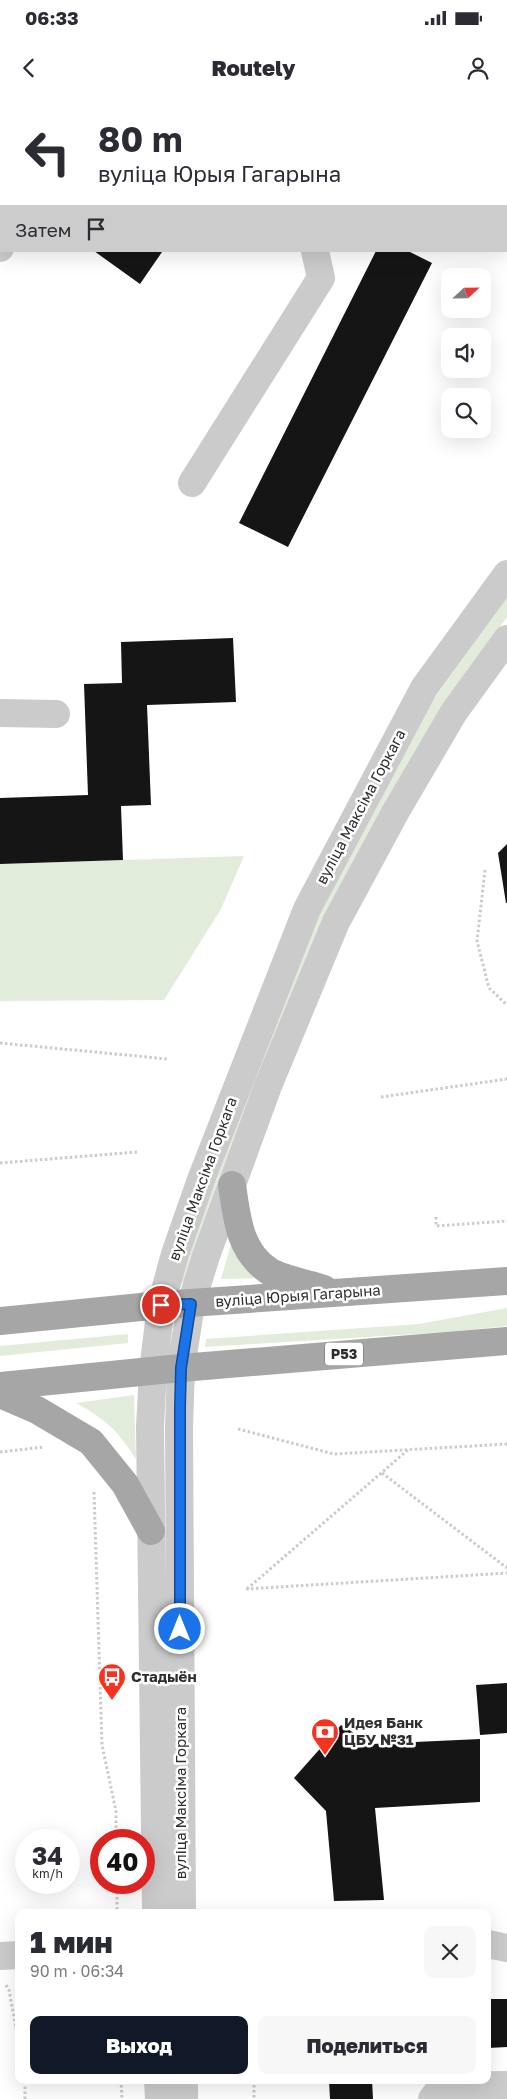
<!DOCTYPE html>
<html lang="ru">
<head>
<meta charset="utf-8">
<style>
  :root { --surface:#fff; --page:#f7f7f7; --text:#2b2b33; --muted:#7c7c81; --accent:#111827 }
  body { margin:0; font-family:"Golos Text",sans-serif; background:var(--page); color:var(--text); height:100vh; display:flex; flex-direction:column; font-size:19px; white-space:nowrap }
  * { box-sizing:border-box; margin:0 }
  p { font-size:16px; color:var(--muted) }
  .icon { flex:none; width:28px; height:28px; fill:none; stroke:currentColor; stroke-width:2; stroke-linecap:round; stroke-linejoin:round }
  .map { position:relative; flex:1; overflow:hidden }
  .details { position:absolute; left:15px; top:1809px; width:476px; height:175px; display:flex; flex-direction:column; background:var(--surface); border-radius:10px; box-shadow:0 5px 20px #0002 }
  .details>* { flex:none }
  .banner { position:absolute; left:0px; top:0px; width:508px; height:152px; box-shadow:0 5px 20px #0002; background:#fff; color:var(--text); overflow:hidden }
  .needle { width:32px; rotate:68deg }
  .fabs { position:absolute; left:441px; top:168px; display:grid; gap:10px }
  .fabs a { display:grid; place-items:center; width:50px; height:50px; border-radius:10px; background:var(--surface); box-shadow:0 5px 20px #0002; font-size:25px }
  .speed { position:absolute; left:15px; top:1729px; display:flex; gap:10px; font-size:25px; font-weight:700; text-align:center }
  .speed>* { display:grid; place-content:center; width:65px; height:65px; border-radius:50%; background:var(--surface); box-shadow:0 5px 20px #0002; line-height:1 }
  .speed small { font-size:12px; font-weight:400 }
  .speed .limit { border:8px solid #d22; background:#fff; color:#111 }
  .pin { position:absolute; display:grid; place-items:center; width:42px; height:42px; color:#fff; margin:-21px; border:2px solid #fff; border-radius:50%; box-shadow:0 1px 5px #0007 }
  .me { position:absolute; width:55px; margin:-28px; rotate:0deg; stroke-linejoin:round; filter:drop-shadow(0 0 4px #0008) }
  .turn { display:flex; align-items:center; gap:18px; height:105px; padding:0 15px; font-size:22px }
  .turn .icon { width:65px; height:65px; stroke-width:2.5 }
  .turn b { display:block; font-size:35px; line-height:42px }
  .then { display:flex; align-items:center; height:48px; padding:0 15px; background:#0003; gap:10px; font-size:19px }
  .round { display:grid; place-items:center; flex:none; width:52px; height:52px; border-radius:10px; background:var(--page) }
  .overview { display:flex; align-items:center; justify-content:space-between; height:85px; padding:0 15px }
  h1 { font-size:30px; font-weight:800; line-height:38px }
  .cta { display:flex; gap:10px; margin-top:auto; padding:10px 15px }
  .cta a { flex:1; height:58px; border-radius:10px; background:var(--accent); color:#fff; font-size:20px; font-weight:800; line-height:58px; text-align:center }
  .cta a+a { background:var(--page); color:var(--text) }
  .status { display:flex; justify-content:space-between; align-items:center; height:35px; padding:0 25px; background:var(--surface); direction:ltr }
  .status svg { height:14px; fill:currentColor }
  header { display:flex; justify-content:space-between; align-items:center; height:65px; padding:0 15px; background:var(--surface); font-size:22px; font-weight:800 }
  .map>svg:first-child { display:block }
</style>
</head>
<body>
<div class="status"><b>06:33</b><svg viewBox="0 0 49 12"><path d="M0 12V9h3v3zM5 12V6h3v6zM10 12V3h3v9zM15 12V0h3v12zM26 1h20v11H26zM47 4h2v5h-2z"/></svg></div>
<header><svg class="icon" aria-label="back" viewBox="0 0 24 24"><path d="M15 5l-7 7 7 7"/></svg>Routely<svg class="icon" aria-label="person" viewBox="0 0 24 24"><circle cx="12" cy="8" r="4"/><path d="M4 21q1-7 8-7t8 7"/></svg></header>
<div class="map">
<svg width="507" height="1999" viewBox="0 0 507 1999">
  <rect width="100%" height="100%" fill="#fff"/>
  <!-- green -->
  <path fill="#e1edda" d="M 507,497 L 507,517 L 444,606 L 185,1183 L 177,1182 L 321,803 L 434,599 Z
    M 244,756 L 221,809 L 164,900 L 0,901 L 0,764 Z
    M 233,1137 L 266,1178 L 221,1179 Z
    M 507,1208 L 507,1226 L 448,1232 L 205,1247 L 206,1239 L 419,1224 Z
    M 128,1234 L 128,1243 L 0,1256 L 0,1246 Z
    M 134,1295 L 136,1359 C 116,1329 108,1321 76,1303 Z"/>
  <!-- building -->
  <path fill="#151515" d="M 94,151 L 161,151 L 162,152 L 140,184 Z
    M 376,151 L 408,151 L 432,163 L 288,447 L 239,423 Z
    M 233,538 L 236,602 L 147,605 L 151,705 L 121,706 L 123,760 L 0,764 L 0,698 L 88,695 L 84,584 L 122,583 L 121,542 Z
    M 507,744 L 507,803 L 506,803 L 498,753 Z
    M 507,1583 L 507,1633 L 480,1635 L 476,1585 Z
    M 341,1625 L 372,1644 L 480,1639 L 480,1702 L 375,1708 L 384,1800 L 334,1801 L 326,1711 L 294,1678 Z
    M 488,1899 L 507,1899 L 507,1947 L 488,1948 Z
    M 329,1980 L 372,1980 L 373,1999 L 330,1999 Z"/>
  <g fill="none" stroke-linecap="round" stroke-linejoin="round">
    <!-- path -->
    <path stroke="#cbcbcb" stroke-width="3" stroke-dasharray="2.5 2.5" stroke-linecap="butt" d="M 485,770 L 477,841 L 489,888 L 507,905
      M 0,943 L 168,959
      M 381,997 L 507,979
      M 0,1063 L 137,1052
      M 436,1117 L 436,1126 L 507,1121
      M 238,1329 L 334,1354 L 507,1344
      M 0,1352 L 44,1347
      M 382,1373 L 507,1468
      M 94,1392 L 102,1645 L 116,1711 L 116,1740
      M 246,1489 L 507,1473
      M 247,1489 L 409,1349
      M 117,1782 L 117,1812
      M 6,1885 L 9,1890 L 19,1944
      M 121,1980 L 122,1999
      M 254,1980 L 254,1999
      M 25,1999 L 25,1980"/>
    <!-- minor -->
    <path stroke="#cbcbcb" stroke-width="28" d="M 236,0 L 238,1
      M 98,1 L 99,0
      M 325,1 L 326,0
      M 0,148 L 1,146
      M 192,383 L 321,178 L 315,151
      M 0,613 L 56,614
      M 156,1812 L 150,1327 L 153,1271 L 161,1205 L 175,1154 L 202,1077 L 307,809 L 424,588 L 507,474
      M 182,1812 L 179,1327 L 181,1268 L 191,1204 L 206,1156 L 268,986 L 336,822 L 396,711 L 454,612 L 507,539
      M 488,1844 L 507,1848
      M 0,1856 L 19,1855
      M 158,1980 L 159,1999
      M 184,1980 L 184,1999
      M 432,1999 L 442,1986 L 507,1985"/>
    <!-- major -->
    <path stroke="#a6a6a6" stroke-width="28" d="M 232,1085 C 237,1118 239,1151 269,1171 C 282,1179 309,1184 324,1189
      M 0,1221 L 161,1205 L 507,1181
      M 0,1286 L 181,1268 L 507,1241
      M 0,1294 L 37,1310 L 91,1342 L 125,1384 L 151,1431"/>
  </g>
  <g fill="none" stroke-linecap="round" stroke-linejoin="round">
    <!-- route casing -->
    <g stroke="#114b97" stroke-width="12">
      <path id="route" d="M 161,1205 L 191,1204 L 181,1268 L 180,1307 L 180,1529"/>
    </g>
    <!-- route -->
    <use href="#route" stroke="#1a73e8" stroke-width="9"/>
  </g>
  <!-- icons -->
  <defs>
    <g id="bus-pin" transform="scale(1.4375)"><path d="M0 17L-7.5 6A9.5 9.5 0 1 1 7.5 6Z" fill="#f6331f" stroke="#fff"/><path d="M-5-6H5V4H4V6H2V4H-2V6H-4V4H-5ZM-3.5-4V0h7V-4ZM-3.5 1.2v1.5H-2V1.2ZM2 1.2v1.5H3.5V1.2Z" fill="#fff"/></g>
    <g id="bank-pin" transform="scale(1.4375)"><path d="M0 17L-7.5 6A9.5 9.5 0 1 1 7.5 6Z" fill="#f6331f" stroke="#fff"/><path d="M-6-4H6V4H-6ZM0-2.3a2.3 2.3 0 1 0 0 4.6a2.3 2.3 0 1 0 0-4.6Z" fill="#fff"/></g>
  </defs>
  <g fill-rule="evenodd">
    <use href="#bus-pin" x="112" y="1577"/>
    <use href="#bank-pin" x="325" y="1632"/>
  </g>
  <g text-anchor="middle" stroke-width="5" stroke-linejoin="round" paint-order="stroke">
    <!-- shield labels -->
    <rect fill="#fff" stroke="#6d6d6d" stroke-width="1" x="325" y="1242.5" width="38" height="23" rx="4"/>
    <g font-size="14" font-weight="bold" fill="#2e2e2e">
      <text x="344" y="1259">Р53</text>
    </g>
    <!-- street labels -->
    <g font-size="15" fill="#2e2e2e" stroke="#fff">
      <text transform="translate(361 707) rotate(-62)" y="5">вуліца Максіма Горкага</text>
      <text transform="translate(203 1079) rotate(-70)" y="5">вуліца Максіма Горкага</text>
      <text transform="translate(298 1196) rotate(-4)" y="5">вуліца Юрыя Гагарына</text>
      <text transform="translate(181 1693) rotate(-90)" y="5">вуліца Максіма Горкага</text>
    </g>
    <!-- poi labels -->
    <g font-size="15" font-weight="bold" fill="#2e2e2e" stroke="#fff" text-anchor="start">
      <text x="131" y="1582">Стадыён</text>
      <text x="344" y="1628">Идея Банк<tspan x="344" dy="17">ЦБУ №31</tspan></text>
    </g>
  </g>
</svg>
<div class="fabs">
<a><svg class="needle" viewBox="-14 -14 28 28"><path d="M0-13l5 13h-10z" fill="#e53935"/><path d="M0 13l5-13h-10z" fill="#7c7c81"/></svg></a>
<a><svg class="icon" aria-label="sound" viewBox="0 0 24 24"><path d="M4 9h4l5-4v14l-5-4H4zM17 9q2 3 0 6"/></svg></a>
<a><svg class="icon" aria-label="search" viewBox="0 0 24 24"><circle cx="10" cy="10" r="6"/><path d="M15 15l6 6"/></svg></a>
</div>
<div class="speed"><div>34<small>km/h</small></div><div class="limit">40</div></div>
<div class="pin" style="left:161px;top:1205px;background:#d93025"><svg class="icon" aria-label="arrive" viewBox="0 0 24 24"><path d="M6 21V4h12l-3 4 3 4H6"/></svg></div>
<svg class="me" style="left:180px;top:1529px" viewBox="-20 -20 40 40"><circle r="17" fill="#1a73e8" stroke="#fff" stroke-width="3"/><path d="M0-11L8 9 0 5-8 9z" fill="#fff"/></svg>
<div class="banner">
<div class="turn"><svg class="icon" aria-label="left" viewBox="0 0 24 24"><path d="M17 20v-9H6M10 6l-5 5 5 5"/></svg><div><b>80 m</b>вуліца Юрыя Гагарына</div></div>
<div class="then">Затем<svg class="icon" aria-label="arrive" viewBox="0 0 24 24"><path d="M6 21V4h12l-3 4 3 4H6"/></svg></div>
</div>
<section class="details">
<div class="overview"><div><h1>1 мин</h1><p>90 m · 06:34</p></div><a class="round"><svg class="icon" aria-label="close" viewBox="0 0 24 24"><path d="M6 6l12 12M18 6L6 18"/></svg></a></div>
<div class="cta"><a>Выход</a><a>Поделиться</a></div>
</section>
</div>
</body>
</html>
